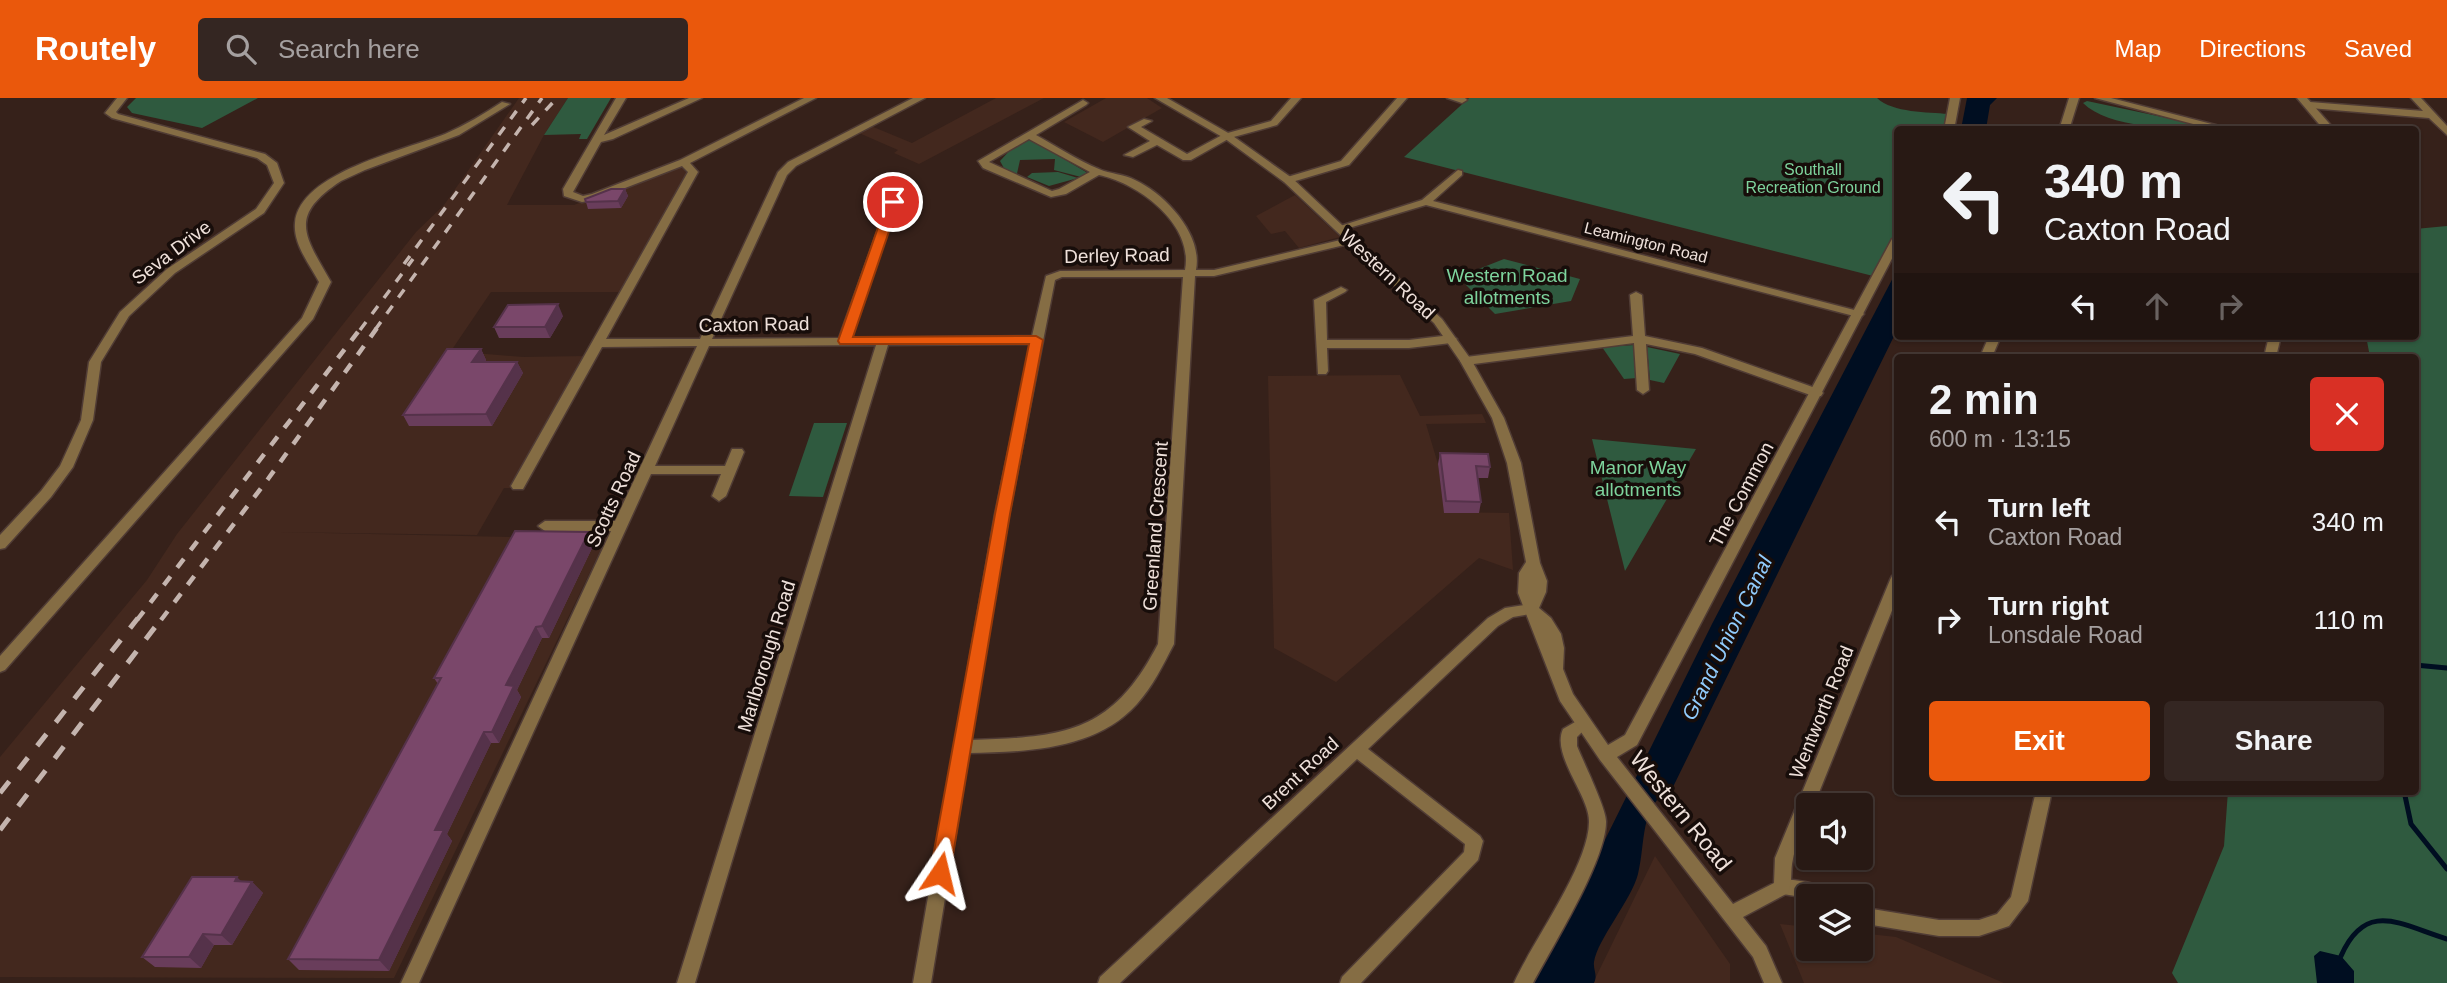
<!DOCTYPE html>
<html lang="en">
<head>
<meta charset="utf-8">
<style>
  :root { --surface:#281914; --page:#342622; --text:#f1f3f6; --muted:#a5a0a0; --line:#443834; --accent:#ea580c }
  body { margin:0; font-family:Arial,sans-serif; background:var(--page); color:var(--text); height:100vh; display:flex; flex-direction:column; font-size:26px; white-space:nowrap }
  * { box-sizing:border-box; margin:0 }
  p { font-size:23px; color:var(--muted) }
  .icon { flex:none; width:38px; height:38px; fill:none; stroke:currentColor; stroke-width:2; stroke-linecap:round; stroke-linejoin:round }
  .map { position:relative; flex:1; overflow:hidden }
  .sheet { position:absolute; left:1894px; top:256px; width:525px; height:441px; display:flex; flex-direction:column; background:var(--surface); border-radius:7px; box-shadow:0 2px 5px #0004,0 0 0 2px var(--line) }
  .sheet>* { flex:none }
  .banner { position:absolute; left:1894px; top:28px; width:525px; height:214px; border-radius:7px; box-shadow:0 2px 5px #0004,0 0 0 2px var(--line); background:#281914; color:var(--text); overflow:hidden }
  .tools { position:absolute; left:1796px; top:695px; display:grid; gap:14px }
  .tools a { display:grid; place-items:center; width:77px; height:77px; border-radius:7px; background:var(--surface); box-shadow:0 2px 5px #0004,0 0 0 2px var(--line); font-size:35px }
  .pin { position:absolute; display:grid; place-items:center; width:60px; height:60px; color:#fff; margin:-30px; border:4px solid #fff; border-radius:50%; box-shadow:0 2px 7px #0007 }
  .me { position:absolute; width:77px; margin:-38px; rotate:10deg; stroke-linejoin:round; filter:drop-shadow(0 0 5px #0008) }
  .turn { display:flex; align-items:center; gap:24px; height:147px; padding:0 35px; font-size:32px }
  .turn .icon { width:91px; height:91px; stroke-width:2.5 }
  .turn b { display:block; font-size:49px; line-height:60px }
  .lanes { display:flex; align-items:center; height:66px; padding:0 35px; background:#0003; justify-content:center; gap:35px; direction:ltr }
  .lanes .off { opacity:.35 }
  .round { display:grid; place-items:center; flex:none; width:74px; height:74px; border-radius:7px; background:var(--page) }
  .head { display:flex; align-items:center; justify-content:space-between; height:119px; padding:0 35px }
  h1 { font-size:42px; font-weight:600; line-height:52px }
  .cta { display:flex; gap:14px; margin-top:auto; padding:14px 35px }
  .cta a { flex:1; height:80px; border-radius:7px; background:var(--accent); color:#fff; font-size:28px; font-weight:600; line-height:80px; text-align:center }
  .cta a+a { background:var(--page); color:var(--text) }
  ul { padding:0; list-style:none }
  li { display:flex; align-items:center; gap:21px; height:98px; padding:0 35px }
  li div { flex:1 }
  li b { display:block; font-size:26px }
  li em { font-style:normal }
  header { display:flex; align-items:center; gap:42px; box-sizing:border-box; height:98px; padding:0 35px; background:var(--accent); color:#fff }
  header strong { font-size:33px }
  nav { display:flex; gap:38px; margin-inline-start:auto; font-size:24px }
  .search { width:490px; height:63px; background:var(--page); display:flex; align-items:center; gap:18px; box-sizing:border-box; padding:0 24px; border-radius:7px; color:var(--muted); font-size:26px }
  .map>svg:first-child { display:block }
</style>
</head>
<body>
<header>
<strong>Routely</strong>
<div class="search"><svg class="icon" aria-label="search" viewBox="0 0 24 24"><circle cx="10" cy="10" r="6"/><path d="M15 15l6 6"/></svg>Search here</div>
<nav><a>Map</a><a>Directions</a><a>Saved</a></nav>
</header>
<div class="map">
<svg width="2447" height="885" viewBox="0 0 2447 885">
  <rect width="100%" height="100%" fill="#36211a"/>
  <!-- built -->
  <path fill="#43281e" d="M 519,0 L 568,0 L 544,37 L 507,107 L 574,107 L 679,67 L 688,76 L 623,194 L 491,194 L 451,253 L 523,259 L 587,258 L 515,390 L 504,390 L 477,437 L 276,434 L 606,441 L 394,880 L 0,879 L 0,659 L 147,482 L 177,436 L 416,134 L 444,107 Z
    M 996,0 L 1044,0 L 919,66 L 894,55 L 898,52 L 859,35 L 871,28 L 912,45 Z
    M 1106,0 L 1147,0 L 1162,10 L 1103,44 L 1064,24 Z
    M 1295,97 L 1340,139 L 1299,150 L 1285,133 L 1271,136 L 1256,118 Z
    M 1400,277 L 1420,318 L 1482,316 L 1484,320 L 1486,325 L 1426,326 L 1438,366 L 1444,414 L 1509,415 L 1513,472 L 1479,460 L 1336,584 L 1274,550 L 1268,278 Z
    M 1655,758 L 1730,866 L 1730,885 L 1593,885 Z
    M 1780,826 L 1808,829 L 1808,850 L 1860,850 L 1860,835 L 1896,839 L 2004,885 L 1804,885 Z"/>
  <!-- green -->
  <path fill="#2f5a3f" d="M 136,0 L 258,0 L 202,30 L 132,15 L 127,9 Z
    M 568,0 L 611,0 L 587,41 L 579,41 L 581,36 L 544,37 Z
    M 1469,0 L 1877,0 C 1893,15 1928,14 1948,16 L 1945,31 L 1897,32 L 1897,139 L 1877,179 L 1404,59 Z
    M 2087,3 L 2219,31 C 2183,31 2110,32 2083,5 Z
    M 1030,41 L 1086,74 L 1087,76 L 1081,79 L 1054,72 L 1055,61 L 1020,62 L 1016,80 L 1005,72 L 1000,63 L 1013,49 Z
    M 1058,74 L 1078,80 L 1049,88 L 1027,79 L 1032,75 Z
    M 2447,128 L 2447,885 L 2178,885 L 2172,875 L 2224,748 L 2228,693 L 2415,693 L 2415,259 L 2370,259 L 2366,238 L 2415,238 L 2415,131 Z
    M 1504,161 L 1580,181 L 1571,203 L 1495,216 L 1458,179 Z
    M 1635,247 L 1637,280 L 1624,281 L 1602,249 Z
    M 1647,249 L 1680,256 L 1664,285 L 1650,282 Z
    M 814,325 L 847,325 L 823,399 L 789,398 Z
    M 1592,341 L 1696,351 L 1625,473 Z"/>
  <!-- water -->
  <path fill="#000e21" d="M 1967,0 L 1997,0 L 1990,7 L 1986,31 L 1961,31 Z
    M 1897,172 L 1897,232 L 1672,691 C 1639,706 1646,745 1638,776 C 1632,801 1597,842 1594,864 C 1593,872 1598,877 1594,885 L 1534,885 L 1712,526 Z
    M 2320,853 L 2341,858 L 2354,873 L 2354,885 L 2317,885 L 2314,858 Z"/>
  <g fill="none" stroke-linecap="round" stroke-linejoin="round">
    <!-- stream -->
    <path stroke="#000e21" stroke-width="5" d="M 2415,567 L 2447,570
      M 2404,693 L 2411,726 L 2447,771
      M 2341,858 C 2366,801 2401,827 2447,841"/>
    <!-- minor casing -->
    <g stroke="#503c35" stroke-width="3">
      <path id="minor" d="M 117,0 L 127,0 L 116,14 L 118,16 L 265,56 L 277,65 L 284,85 L 264,115 L 175,175 L 129,218 L 101,264 L 93,322 L 73,369 L 51,399 L 5,450 L 0,451 L 0,437 L 41,393 L 60,368 L 81,322 L 89,264 L 120,214 L 167,171 L 256,111 L 274,85 L 267,67 L 257,60 L 112,20 L 105,15 Z
        M 616,0 L 626,0 L 604,37 L 689,0 L 702,0 L 613,41 L 601,44 L 573,94 L 583,98 L 592,96 L 680,62 L 804,0 L 816,0 L 690,65 L 698,74 L 606,241 L 700,241 L 778,74 L 788,64 L 913,0 L 925,0 L 796,68 L 787,77 L 712,241 L 839,240 L 888,104 L 893,101 L 898,104 L 851,240 L 1032,238 L 1046,178 L 1060,173 L 1185,172 C 1194,126 1138,85 1099,77 L 1066,96 L 1051,99 L 983,70 L 978,63 L 1083,2 L 1088,5 L 1086,7 L 1036,37 C 1056,48 1077,62 1099,71 C 1110,76 1124,76 1135,82 C 1165,96 1203,136 1196,172 L 1214,172 L 1353,139 L 1358,142 L 1357,144 L 1214,178 L 1195,178 L 1174,546 C 1163,567 1153,588 1137,606 C 1096,652 1026,654 969,655 L 931,885 L 913,885 L 995,416 L 1031,246 L 888,247 L 695,885 L 677,885 L 876,247 L 709,248 L 655,368 L 725,368 L 732,351 L 742,351 L 744,354 L 726,398 L 719,403 L 712,398 L 721,376 L 651,376 L 419,885 L 401,885 L 611,433 L 545,433 L 538,428 L 545,423 L 615,423 L 697,248 L 602,249 L 523,391 L 513,391 L 511,388 L 688,74 L 682,68 L 594,102 L 582,104 L 564,98 L 563,91 ZM 1029,41 L 1090,74 L 1059,91 L 1052,93 L 989,64 ZM 1062,179 L 1183,179 L 1158,546 C 1112,635 1065,639 971,642 L 1009,416 L 1055,182 Z
        M 1291,0 L 1301,0 L 1277,27 L 1230,40 L 1191,62 L 1183,62 L 1157,47 L 1133,59 L 1124,57 L 1150,43 L 1128,29 L 1144,21 L 1152,23 L 1141,29 L 1187,56 L 1224,36 L 1271,23 Z
        M 1397,0 L 1407,0 L 1349,67 L 1292,84 L 1284,84 L 1284,80 L 1341,63 Z
        M 1447,0 L 1465,0 L 1467,2 L 1462,5 Z
        M 2411,0 L 2421,0 L 2447,28 L 2447,37 L 2429,20 L 2310,10 L 2305,7 L 2310,4 L 2423,13 Z
        M 502,4 L 510,6 L 459,37 L 365,72 L 341,83 C 288,118 304,137 331,184 L 313,221 L 5,572 L 0,574 L 0,558 L 302,220 L 319,184 C 310,167 293,146 295,125 C 299,74 406,52 445,36 C 465,27 484,16 502,4 Z
        M 1458,72 L 1462,73 L 1462,77 L 1433,103 L 1862,214 L 1864,216 L 1862,218 L 1854,218 L 1426,107 L 1339,133 L 1334,130 L 1422,102 Z
        M 1341,189 L 1347,192 L 1345,194 L 1326,204 L 1327,242 L 1409,242 L 1451,237 L 1457,241 L 1451,245 L 1409,250 L 1327,250 L 1328,273 L 1326,276 L 1318,276 L 1314,202 Z
        M 1636,194 L 1642,197 L 1645,238 L 1702,250 L 1821,292 L 1823,295 L 1821,298 L 1813,298 L 1695,256 L 1646,246 L 1649,292 L 1643,296 L 1637,292 L 1634,245 L 1466,267 L 1460,263 L 1466,259 L 1633,238 L 1630,197 Z
        M 2269,238 L 2281,238 L 2276,259 L 2264,259 Z
        M 1531,506 L 1536,507 L 1538,511 L 1536,515 L 1513,519 L 1498,528 L 1368,651 L 1480,738 L 1483,743 L 1478,762 L 1361,885 L 1340,885 L 1342,879 L 1464,754 L 1465,746 L 1357,661 L 1120,885 L 1098,885 L 1100,879 L 1488,520 L 1505,510 Z
        M 1582,620 L 1588,621 L 1590,626 L 1577,639 L 1577,648 C 1583,663 1606,710 1606,723 C 1607,761 1552,849 1533,885 L 1514,885 C 1532,844 1590,766 1589,723 C 1589,697 1551,657 1563,631 Z
        M 2036,693 L 2052,693 L 2028,803 L 2009,828 L 1979,838 L 1939,838 L 1860,825 L 1860,809 L 1939,822 L 1979,822 L 1997,816 L 2011,799 Z
        M 1782,781 C 1800,782 1817,786 1834,792 L 1837,798 L 1808,798 L 1808,800 L 1776,795 L 1773,789 L 1776,783 Z"/>
    </g>
    <!-- tertiary casing -->
    <g stroke="#503c35" stroke-width="3">
      <path id="tertiary" d="M 1155,0 L 1167,0 L 1230,36 L 1292,80 L 1442,221 L 1472,263 L 1504,320 L 1521,365 L 1540,465 L 1547,483 L 1546,494 L 1539,510 L 1551,520 L 1561,536 L 1564,550 L 1563,571 L 1573,596 L 1608,647 L 1625,637 L 1892,141 L 1897,138 L 1897,151 L 1637,647 L 1617,659 L 1733,806 L 1774,785 L 1775,760 L 1890,482 L 1892,478 L 1897,477 L 1897,500 L 1814,707 L 1808,707 C 1808,729 1797,741 1793,761 C 1790,772 1793,784 1788,795 L 1743,819 L 1766,848 L 1782,885 L 1764,885 L 1753,859 L 1600,662 L 1560,603 L 1518,495 L 1519,475 L 1526,464 L 1507,365 L 1492,320 L 1460,263 L 1434,225 L 1284,84 L 1224,40 Z
        M 1950,0 L 1960,0 L 1954,32 L 1944,32 Z
        M 2069,0 L 2079,0 L 2069,32 L 2059,32 Z
        M 2095,0 L 2111,0 L 2235,32 L 2216,32 Z
        M 2297,0 L 2307,0 L 2335,32 L 2324,32 Z
        M 1989,238 L 2001,238 L 1992,259 L 1980,259 Z"/>
    </g>
    <!-- minor -->
    <use href="#minor" fill="#856d44" fill-rule="evenodd"/>
    <!-- tertiary -->
    <use href="#tertiary" fill="#856d44" fill-rule="evenodd"/>
    <!-- rail-far2 -->
    <path stroke="#c4b4ae" stroke-width="3.5" stroke-dasharray="10 10" stroke-linecap="butt" d="M 532,27 L 557,0
      M 404,166 L 526,0
      M 360,232 L 413,161
      M 375,232 L 542,0"/>
    <!-- rail-far1 -->
    <path stroke="#c4b4ae" stroke-width="4.5" stroke-dasharray="11 11" stroke-linecap="butt" d="M 137,522 L 361,230
      M 161,522 L 268,381 L 377,230"/>
    <!-- rail -->
    <path stroke="#c4b4ae" stroke-width="5" stroke-dasharray="15 15" stroke-linecap="butt" d="M 0,695 L 138,520
      M 0,732 L 162,520"/>
  </g>
  <!-- wall -->
  <path fill="#693d5b" d="M 625,91 L 628,98 L 621,110 L 588,111 L 586,104 Z
    M 563,218 L 550,240 L 499,240 L 494,229 Z
    M 481,251 L 486,262 L 485,264 L 517,264 L 523,275 L 492,328 L 409,328 L 403,317 Z
    M 1440,355 L 1490,369 L 1488,380 L 1477,380 L 1481,404 L 1479,415 L 1444,415 L 1438,366 Z
    M 594,446 L 549,540 L 542,540 L 517,592 L 521,599 L 499,645 L 491,645 L 447,736 L 452,743 L 389,873 L 299,872 L 288,861 L 438,586 L 434,580 Z
    M 241,784 L 252,784 L 263,795 L 232,847 L 214,847 L 201,870 L 155,869 L 142,859 Z"/>
  <!-- shaded-wall -->
  <path fill="#55324a" d="M 625,91 L 628,98 L 621,110 L 618,103 Z
    M 558,206 L 563,218 L 550,240 L 545,229 Z
    M 481,251 L 486,262 L 478,275 L 472,264 Z
    M 517,264 L 523,275 L 492,328 L 486,316 Z
    M 589,434 L 594,446 L 549,540 L 542,528 Z
    M 536,529 L 542,540 L 517,592 L 521,599 L 499,645 L 492,634 L 506,587 Z
    M 484,634 L 491,645 L 447,736 L 452,743 L 389,873 L 379,862 L 435,732 Z
    M 237,779 L 248,790 L 252,784 L 263,795 L 232,847 L 221,837 L 235,783 Z
    M 203,836 L 214,847 L 201,870 L 189,859 Z"/>
  <!-- building -->
  <path fill="#7a476a" stroke="#55324a" stroke-width="2" d="M 611,91 L 625,91 L 618,103 L 586,104 L 585,101 Z
    M 558,206 L 545,229 L 494,229 L 508,207 Z
    M 447,251 L 481,251 L 472,264 L 517,264 L 486,316 L 403,317 Z
    M 1440,355 L 1488,356 L 1490,369 L 1476,368 L 1481,404 L 1446,403 Z
    M 515,433 L 589,434 L 542,528 L 536,529 L 506,587 L 514,588 L 492,634 L 484,634 L 435,732 L 444,732 L 379,862 L 288,861 L 441,580 L 434,580 Z
    M 192,779 L 237,779 L 235,783 L 252,784 L 221,837 L 203,836 L 189,859 L 142,859 Z"/>
  <!-- route -->
  <path fill="#ea580c" stroke="#983908" stroke-width="2" d="M 893,100 L 899,104 L 853,239 L 1036,238 L 1043,242 L 1010,416 L 950,775 L 947,781 L 940,784 L 933,781 L 930,775 L 995,416 L 1029,246 L 840,246 L 838,243 L 887,104 Z"/>
  <g text-anchor="middle" stroke-width="7" stroke-linejoin="round" paint-order="stroke">
    <!-- far-park labels -->
    <g font-size="16" fill="#7ed49d" stroke="#170d0a">
      <text x="1813" y="77">Southall<tspan x="1813" dy="18">Recreation Ground</tspan></text>
    </g>
    <!-- far-street labels -->
    <g font-size="16" fill="#eee0da" stroke="#170d0a">
      <text transform="translate(1646 144) rotate(14)" y="6">Leamington Road</text>
    </g>
    <!-- street labels -->
    <g font-size="19" fill="#eee0da" stroke="#170d0a">
      <text transform="translate(171 154) rotate(-37)" y="7">Seva Drive</text>
      <text transform="translate(1117 157) rotate(-1)" y="7">Derley Road</text>
      <text transform="translate(1388 176) rotate(43)" y="7">Western Road</text>
      <text transform="translate(754 226) rotate(-1)" y="7">Caxton Road</text>
      <text transform="translate(1741 396) rotate(-62)" y="7">The Common</text>
      <text transform="translate(613 401) rotate(-65)" y="7">Scotts Road</text>
      <text transform="translate(1155 428) rotate(-86)" y="7">Greenland Crescent</text>
      <text transform="translate(766 558) rotate(-73)" y="7">Marlborough Road</text>
      <text transform="translate(1821 614) rotate(-68)" y="7">Wentworth Road</text>
      <text transform="translate(1300 675) rotate(-43)" y="7">Brent Road</text>
    </g>
    <!-- park labels -->
    <g font-size="19" fill="#7ed49d" stroke="#170d0a">
      <text x="1507" y="184">Western Road<tspan x="1507" dy="22">allotments</tspan></text>
      <text x="1638" y="376">Manor Way<tspan x="1638" dy="22">allotments</tspan></text>
    </g>
    <!-- water labels -->
    <g font-size="21" font-style="italic" fill="#91ccfd" stroke="#170d0a">
      <text transform="translate(1727 540) rotate(-64)" y="7">Grand Union Canal</text>
    </g>
    <!-- near-street labels -->
    <g font-size="23" fill="#eee0da" stroke="#170d0a">
      <text transform="translate(1681 713) rotate(51)" y="8">Western Road</text>
    </g>
  </g>
</svg>
<div class="tools">
<a><svg class="icon" aria-label="sound" viewBox="0 0 24 24"><path d="M4 9h4l5-4v14l-5-4H4zM17 9q2 3 0 6"/></svg></a>
<a><svg class="icon" aria-label="layers" viewBox="0 0 24 24"><path d="M12 4l9 5-9 5-9-5zM3 14l9 5 9-5"/></svg></a>
</div>
<div class="pin" style="left:893px;top:104px;background:#d93025"><svg class="icon" aria-label="arrive" viewBox="0 0 24 24"><path d="M6 21V4h12l-3 4 3 4H6"/></svg></div>
<svg class="me" style="left:940px;top:775px" viewBox="-20 -20 40 40"><path d="M0-17L14 15 0 8-14 15z" fill="#ea580c" stroke="#fff" stroke-width="4"/></svg>
<div class="banner">
<div class="turn"><svg class="icon" aria-label="left" viewBox="0 0 24 24"><path d="M17 20v-9H6M10 6l-5 5 5 5"/></svg><div><b>340 m</b>Caxton Road</div></div>
<div class="lanes"><svg class="icon" aria-label="left" viewBox="0 0 24 24"><path d="M17 20v-9H6M10 6l-5 5 5 5"/></svg><svg class="icon off" aria-label="ahead" viewBox="0 0 24 24"><path d="M12 20V5M6 11l6-6 6 6"/></svg><svg class="icon off" aria-label="right" viewBox="0 0 24 24"><path d="M7 20v-9h11M14 6l5 5-5 5"/></svg></div>
</div>
<section class="sheet">
<div class="head"><div><h1>2 min</h1><p>600 m · 13:15</p></div><a class="round" style="background:#d93025;color:#fff"><svg class="icon" aria-label="close" viewBox="0 0 24 24"><path d="M6 6l12 12M18 6L6 18"/></svg></a></div>
<ul>
<li><svg class="icon" aria-label="left" viewBox="0 0 24 24"><path d="M17 20v-9H6M10 6l-5 5 5 5"/></svg><div><b>Turn left</b><p>Caxton Road</p></div><em>340 m</em></li>
<li><svg class="icon" aria-label="right" viewBox="0 0 24 24"><path d="M7 20v-9h11M14 6l5 5-5 5"/></svg><div><b>Turn right</b><p>Lonsdale Road</p></div><em>110 m</em></li>
</ul>
<div class="cta"><a>Exit</a><a>Share</a></div>
</section>
</div>
</body>
</html>
